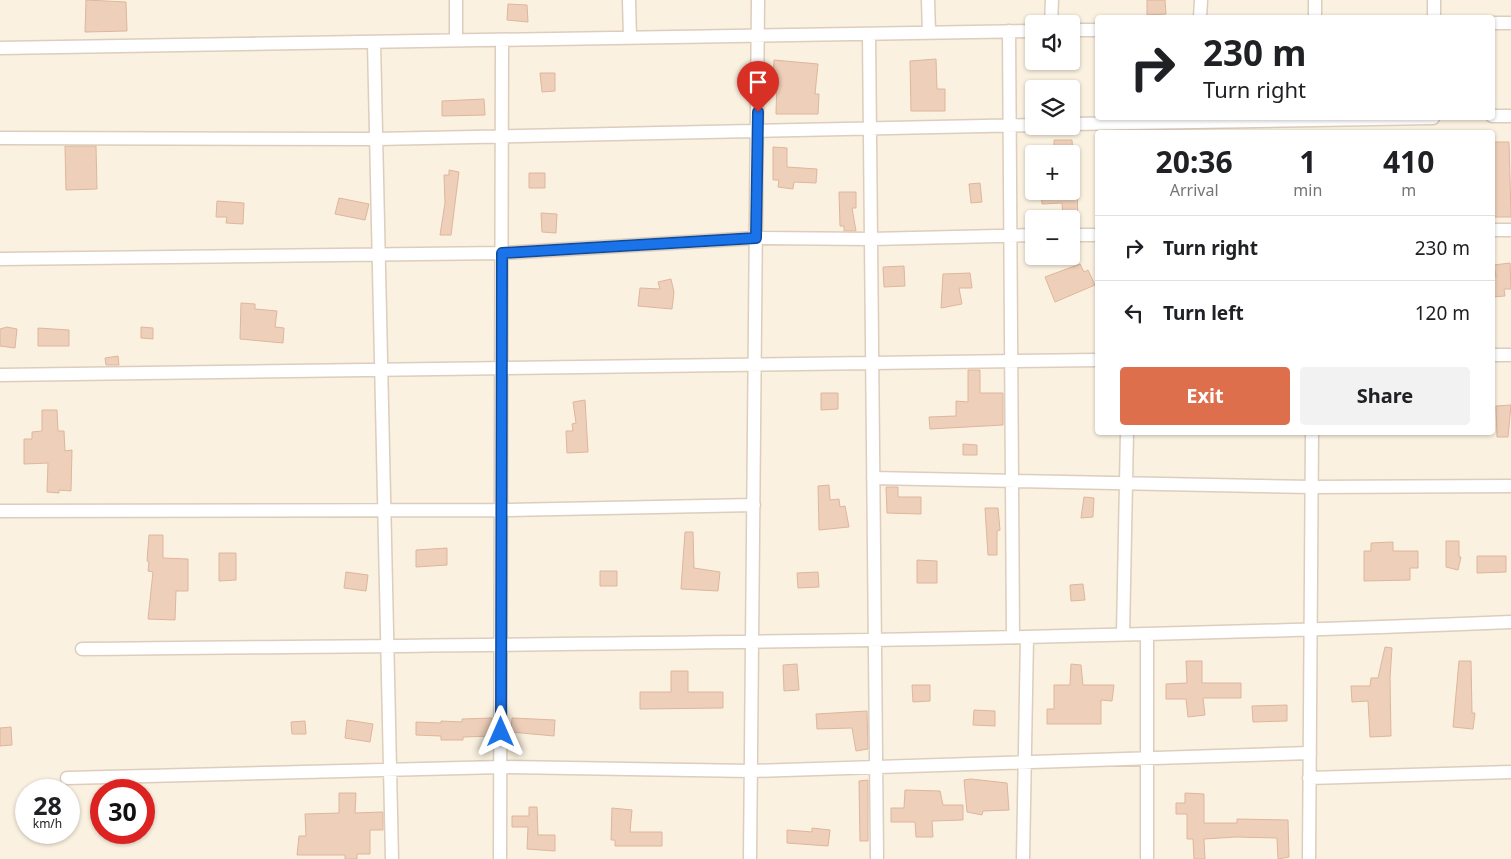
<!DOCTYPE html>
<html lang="en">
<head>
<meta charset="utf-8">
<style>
  :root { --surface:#fff; --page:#f2f2f2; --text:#202124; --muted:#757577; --line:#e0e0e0; --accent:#de6f4c }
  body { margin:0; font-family:"Noto Sans",sans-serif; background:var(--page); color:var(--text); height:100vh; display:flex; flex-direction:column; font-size:19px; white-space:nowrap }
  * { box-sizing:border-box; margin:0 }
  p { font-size:16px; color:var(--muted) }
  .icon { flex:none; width:28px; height:28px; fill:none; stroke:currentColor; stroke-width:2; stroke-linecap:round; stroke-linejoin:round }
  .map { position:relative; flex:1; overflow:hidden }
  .details { position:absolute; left:1095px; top:130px; width:400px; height:305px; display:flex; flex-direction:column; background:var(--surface); border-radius:5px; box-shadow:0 1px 4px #0004 }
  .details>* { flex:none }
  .hud { position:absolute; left:1095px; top:15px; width:400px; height:105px; border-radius:5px; box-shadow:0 1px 4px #0004; background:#fff; color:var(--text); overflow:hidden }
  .fabs { position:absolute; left:1025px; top:15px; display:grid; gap:10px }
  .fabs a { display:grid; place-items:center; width:55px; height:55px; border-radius:5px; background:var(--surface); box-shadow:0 1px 4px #0004; font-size:25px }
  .speed { position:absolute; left:15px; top:779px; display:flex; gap:10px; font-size:25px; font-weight:700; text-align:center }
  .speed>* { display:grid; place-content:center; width:65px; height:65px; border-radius:50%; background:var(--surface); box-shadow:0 1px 4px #0004; line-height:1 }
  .speed small { font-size:12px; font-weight:400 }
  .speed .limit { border:8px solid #d22; background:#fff; color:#111 }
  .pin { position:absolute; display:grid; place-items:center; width:42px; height:42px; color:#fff; margin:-51px -21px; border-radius:50% 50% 50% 0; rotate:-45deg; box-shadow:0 0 5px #0007 }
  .pin .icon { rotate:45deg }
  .me { position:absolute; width:55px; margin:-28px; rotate:0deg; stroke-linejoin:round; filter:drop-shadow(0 0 4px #0008) }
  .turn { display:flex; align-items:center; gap:18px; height:105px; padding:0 25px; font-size:22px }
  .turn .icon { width:65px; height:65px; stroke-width:2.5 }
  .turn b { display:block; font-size:35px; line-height:42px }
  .eta { display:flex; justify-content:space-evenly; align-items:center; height:85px; text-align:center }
  .eta b { font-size:30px; font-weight:700; line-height:35px }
  .primary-button { display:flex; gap:10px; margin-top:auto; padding:10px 25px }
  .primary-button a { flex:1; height:58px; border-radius:5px; background:var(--accent); color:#fff; font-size:20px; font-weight:700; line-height:58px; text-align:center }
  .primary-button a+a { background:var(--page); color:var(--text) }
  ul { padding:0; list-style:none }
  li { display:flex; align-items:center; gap:15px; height:65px; padding:0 25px; border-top:1px solid var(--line) }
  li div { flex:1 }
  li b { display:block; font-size:19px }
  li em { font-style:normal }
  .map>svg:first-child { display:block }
</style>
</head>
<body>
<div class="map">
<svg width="1511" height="859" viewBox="0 0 1511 859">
  <rect width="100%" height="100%" fill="#faf1e0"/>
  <!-- building -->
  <path fill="#eecfba" stroke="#dfb69b" d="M 86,0 L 126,2 L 127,31 L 85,32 Z
    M 1147,0 L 1165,0 L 1166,14 L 1147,15 Z
    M 508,4 L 527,5 L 528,22 L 507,20 Z
    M 936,59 L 937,89 L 945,89 L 945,111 L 911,111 L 910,61 Z
    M 774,60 L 818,64 L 815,94 L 819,94 L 818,114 L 776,114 L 777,77 L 773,77 Z
    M 540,73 L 555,73 L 555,91 L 542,92 Z
    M 484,99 L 485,115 L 442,116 L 442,101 Z
    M 1054,140 L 1072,140 L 1073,154 L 1054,154 Z
    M 1492,142 L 1509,142 L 1511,217 L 1492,217 Z
    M 65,146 L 96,146 L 97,189 L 66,190 Z
    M 773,147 L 787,148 L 787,167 L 817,169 L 816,183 L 794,182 L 793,189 L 778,187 L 779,180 L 773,180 Z
    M 449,170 L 459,172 L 451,235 L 440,235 L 445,203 L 444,175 L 449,175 Z
    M 529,173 L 545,173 L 545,188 L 529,188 Z
    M 980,183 L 982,202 L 971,203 L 969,184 Z
    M 1041,191 L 1077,191 L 1078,219 L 1063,219 L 1062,203 L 1042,204 Z
    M 839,192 L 856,192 L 856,208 L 852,208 L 856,231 L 844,231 L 844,226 L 840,226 Z
    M 339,198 L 369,204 L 365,220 L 335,214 Z
    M 217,201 L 244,203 L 243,224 L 226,223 L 227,217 L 216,217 Z
    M 541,213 L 557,214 L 556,233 L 542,232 Z
    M 1510,263 L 1511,289 L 1504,289 L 1505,296 L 1492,297 L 1492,277 L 1496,277 L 1494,265 Z
    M 1080,264 L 1084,272 L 1088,270 L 1095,285 L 1055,302 L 1045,277 Z
    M 904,266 L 905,286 L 884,287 L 883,267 Z
    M 970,273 L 972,288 L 959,288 L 962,304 L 941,308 L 943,274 Z
    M 671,279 L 674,292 L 672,309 L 638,306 L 640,288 L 660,289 L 658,282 Z
    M 241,303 L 255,304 L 255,309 L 277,311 L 275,327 L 284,328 L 283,343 L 240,339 Z
    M 7,327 L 17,329 L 15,348 L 0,346 L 0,329 Z
    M 141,327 L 153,328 L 153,339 L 141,338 Z
    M 38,328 L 69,330 L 69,346 L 38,346 Z
    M 118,356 L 119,365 L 106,365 L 105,358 Z
    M 968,370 L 980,370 L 980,393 L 1003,393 L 1003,425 L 930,429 L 929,417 L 956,416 L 956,401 L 968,402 Z
    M 821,393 L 838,393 L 838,409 L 821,410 Z
    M 585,400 L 588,452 L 567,453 L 566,431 L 573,431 L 572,424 L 576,423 L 573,402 Z
    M 1511,405 L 1508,437 L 1497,437 L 1496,406 Z
    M 42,410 L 57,410 L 58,431 L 64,431 L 65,451 L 72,450 L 71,491 L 59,490 L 59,493 L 47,492 L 48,463 L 24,464 L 24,439 L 32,439 L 32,432 L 42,431 Z
    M 963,444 L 977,445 L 977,455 L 963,455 Z
    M 829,485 L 830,500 L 839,499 L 840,507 L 845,506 L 849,527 L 819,530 L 818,486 Z
    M 886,487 L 898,487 L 898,497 L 921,497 L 921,514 L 887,513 Z
    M 1084,497 L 1094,498 L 1093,517 L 1081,518 Z
    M 985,508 L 998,508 L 1000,530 L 997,531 L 997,555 L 988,555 Z
    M 685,532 L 693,532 L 694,568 L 720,572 L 718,591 L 681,589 Z
    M 149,535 L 163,535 L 163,558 L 188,559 L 188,591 L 176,591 L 175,620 L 148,619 L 153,572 L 148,571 L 149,562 L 147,561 Z
    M 1446,541 L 1459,541 L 1459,557 L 1461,557 L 1458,570 L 1446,567 Z
    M 1393,542 L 1393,551 L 1418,551 L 1418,568 L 1410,568 L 1410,580 L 1364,581 L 1364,551 L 1371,551 L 1371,543 Z
    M 447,548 L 447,565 L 416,567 L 416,550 Z
    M 219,553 L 236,553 L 236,580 L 219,581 Z
    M 1477,556 L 1506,556 L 1506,572 L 1477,573 Z
    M 917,560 L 937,561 L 937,583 L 917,583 Z
    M 600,571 L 617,571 L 617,586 L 600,586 Z
    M 346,572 L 368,575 L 366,591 L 344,588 Z
    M 818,572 L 819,587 L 798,588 L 797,573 Z
    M 1083,584 L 1085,600 L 1071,601 L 1070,585 Z
    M 1385,647 L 1392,648 L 1390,678 L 1391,736 L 1370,737 L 1368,701 L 1352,702 L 1351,686 L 1370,686 L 1371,678 L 1378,678 Z
    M 1186,661 L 1202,661 L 1202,683 L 1241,683 L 1241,698 L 1203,698 L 1205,715 L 1188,717 L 1186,699 L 1166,699 L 1166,684 L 1187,683 Z
    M 1459,661 L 1471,661 L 1472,713 L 1475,713 L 1473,729 L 1453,727 Z
    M 797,664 L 799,690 L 784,691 L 783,665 Z
    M 1071,664 L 1081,665 L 1083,685 L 1114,685 L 1112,701 L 1101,700 L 1101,724 L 1047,724 L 1047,709 L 1054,709 L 1054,685 L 1070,685 Z
    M 671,671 L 688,671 L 688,692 L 723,692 L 723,708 L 640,709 L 640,692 L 671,692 Z
    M 912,685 L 930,685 L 930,701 L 913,702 Z
    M 1287,705 L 1287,721 L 1253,722 L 1252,706 Z
    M 974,710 L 995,711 L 995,726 L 973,725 Z
    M 867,711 L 868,749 L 856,751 L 852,728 L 817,729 L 816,714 Z
    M 492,718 L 492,736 L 463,737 L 463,740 L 441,740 L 441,736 L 416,735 L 416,722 L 441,723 L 441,721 L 462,722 L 462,719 Z
    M 512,718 L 555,720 L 554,736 L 511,732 Z
    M 347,720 L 373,724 L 370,742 L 345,738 Z
    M 305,721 L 306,734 L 292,734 L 291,722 Z
    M 11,727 L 12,745 L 0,746 L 0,728 Z
    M 971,779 L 1007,783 L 1009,810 L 983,811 L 982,815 L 967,812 L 964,780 Z
    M 868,780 L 868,841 L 860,841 L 859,781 Z
    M 905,790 L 940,791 L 943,805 L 963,805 L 963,820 L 932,821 L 933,837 L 916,837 L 915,822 L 891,822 L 891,808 L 904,808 Z
    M 339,793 L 356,793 L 355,813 L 383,812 L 383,830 L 370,830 L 370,854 L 357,854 L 357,859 L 345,859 L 345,855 L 297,855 L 299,836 L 306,836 L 305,814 L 339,813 Z
    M 1185,793 L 1204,794 L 1204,823 L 1237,823 L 1237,819 L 1288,820 L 1289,857 L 1278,859 L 1277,838 L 1236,837 L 1204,839 L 1205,859 L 1194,859 L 1193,839 L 1187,839 L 1187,814 L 1176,814 L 1176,803 L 1185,803 Z
    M 529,807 L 537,807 L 538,835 L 555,835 L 555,851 L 527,849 L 528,827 L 512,827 L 512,816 L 529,816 Z
    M 612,808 L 632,810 L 630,832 L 662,832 L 662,846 L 615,846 L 615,840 L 611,840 Z
    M 812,828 L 830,830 L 828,846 L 787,843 L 787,830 L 812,832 Z"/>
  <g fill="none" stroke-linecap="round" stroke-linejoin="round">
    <!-- street casing -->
    <g stroke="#ddcdbd" stroke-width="15">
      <path id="street" d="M 456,0 L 456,40
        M 629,0 L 630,37
        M 928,0 L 929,32
        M 1434,0 L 1434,18
        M 1200,18 L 1201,0
        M 1315,18 L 1315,0
        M 1492,23 L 1511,23
        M 1051,24 L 1052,0
        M 1071,30 L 1098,30
        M 1009,31 L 1013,637
        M 869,34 L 877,859
        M 374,42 L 392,859
        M 0,48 L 1034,31
        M 1492,116 L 1511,116
        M 1071,124 L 1433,118
        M 0,138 L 376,139 L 1034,125
        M 1492,230 L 1511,230
        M 1071,235 L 1098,235
        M 0,259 L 502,253 L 756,238 L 871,239 L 1034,235
        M 1492,355 L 1511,355
        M 0,375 L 1098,360
        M 873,478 L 1312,487 L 1511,486
        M 0,511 L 502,510 L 754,505
        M 1123,634 L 1127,432
        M 82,649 C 558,644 1035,642 1511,622
        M 67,778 L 501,767 L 751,771 L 1310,753
        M 1309,778 L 1511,772
        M 500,859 L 502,40
        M 750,859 L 758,0
        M 1023,859 L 1027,637
        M 1147,859 L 1147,634
        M 1309,859 L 1312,432"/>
    </g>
    <!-- street -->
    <use href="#street" stroke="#fff" stroke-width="12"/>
  </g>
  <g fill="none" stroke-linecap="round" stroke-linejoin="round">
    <!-- route casing -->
    <g stroke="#114b97" stroke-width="12">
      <path id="route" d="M 501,732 L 502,253 L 756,238 L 758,112"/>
    </g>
    <!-- route -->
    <use href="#route" stroke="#1a73e8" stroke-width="9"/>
  </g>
</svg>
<div class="fabs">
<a><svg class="icon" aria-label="sound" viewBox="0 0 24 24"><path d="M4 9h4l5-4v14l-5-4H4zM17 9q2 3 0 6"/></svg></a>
<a><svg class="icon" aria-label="layers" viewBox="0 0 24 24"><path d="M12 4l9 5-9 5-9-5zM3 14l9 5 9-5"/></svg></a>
<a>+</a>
<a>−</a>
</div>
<div class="speed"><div>28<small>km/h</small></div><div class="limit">30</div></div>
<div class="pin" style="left:758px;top:112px;background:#d93025"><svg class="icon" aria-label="arrive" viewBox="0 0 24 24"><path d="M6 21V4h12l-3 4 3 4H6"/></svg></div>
<svg class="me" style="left:501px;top:732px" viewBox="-20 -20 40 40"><path d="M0-17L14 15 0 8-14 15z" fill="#1a73e8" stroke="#fff" stroke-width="4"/></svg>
<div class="hud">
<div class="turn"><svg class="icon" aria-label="right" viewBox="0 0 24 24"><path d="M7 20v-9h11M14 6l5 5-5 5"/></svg><div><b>230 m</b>Turn right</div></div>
</div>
<section class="details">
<div class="eta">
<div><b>20:36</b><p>Arrival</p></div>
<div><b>1</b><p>min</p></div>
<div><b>410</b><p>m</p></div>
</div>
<ul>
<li><svg class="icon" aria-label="right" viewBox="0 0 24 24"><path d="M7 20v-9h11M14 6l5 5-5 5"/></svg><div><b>Turn right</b></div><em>230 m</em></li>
<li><svg class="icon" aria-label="left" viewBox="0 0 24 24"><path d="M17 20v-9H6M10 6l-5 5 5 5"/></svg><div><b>Turn left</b></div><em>120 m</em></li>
</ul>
<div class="primary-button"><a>Exit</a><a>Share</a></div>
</section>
</div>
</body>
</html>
